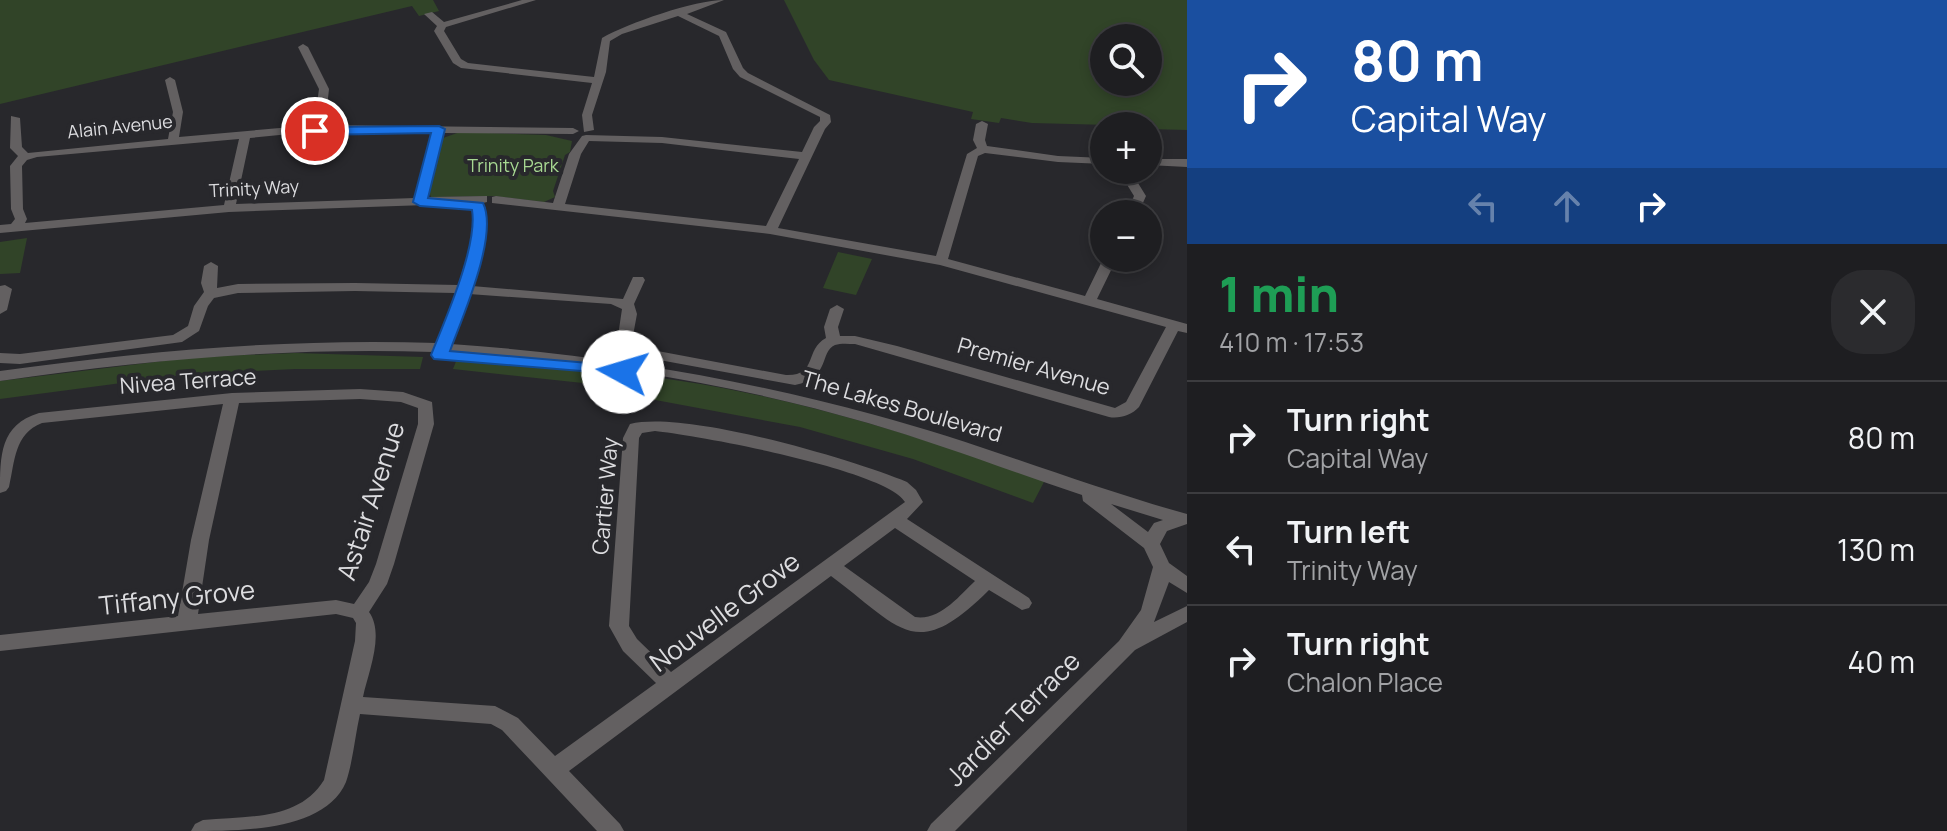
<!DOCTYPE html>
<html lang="en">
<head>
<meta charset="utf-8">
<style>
  :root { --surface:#1e1e21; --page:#2b2b2e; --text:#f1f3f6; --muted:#a1a2a5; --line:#3c3c3f }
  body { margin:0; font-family:Manrope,sans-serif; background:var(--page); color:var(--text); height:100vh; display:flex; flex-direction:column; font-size:30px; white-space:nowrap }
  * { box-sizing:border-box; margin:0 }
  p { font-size:26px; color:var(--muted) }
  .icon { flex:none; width:44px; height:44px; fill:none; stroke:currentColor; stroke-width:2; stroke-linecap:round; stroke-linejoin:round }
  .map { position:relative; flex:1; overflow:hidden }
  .side { display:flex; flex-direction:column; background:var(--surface); width:760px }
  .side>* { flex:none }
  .top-card { background:#1a4fa0; color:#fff; overflow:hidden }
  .buttons { position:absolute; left:1090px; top:24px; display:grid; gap:16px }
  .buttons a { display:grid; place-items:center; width:72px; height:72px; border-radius:50%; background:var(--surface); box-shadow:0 4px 12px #0003,0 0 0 2px var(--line); font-size:40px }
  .pin { position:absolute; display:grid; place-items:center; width:68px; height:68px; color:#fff; margin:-34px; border:4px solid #fff; border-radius:50%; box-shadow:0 2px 8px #0007 }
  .me { position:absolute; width:88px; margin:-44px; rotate:276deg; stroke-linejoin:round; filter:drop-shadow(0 0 6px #0008) }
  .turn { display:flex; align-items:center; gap:28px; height:168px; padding:0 32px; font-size:36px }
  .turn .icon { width:104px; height:104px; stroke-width:2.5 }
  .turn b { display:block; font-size:56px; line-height:68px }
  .lanes { display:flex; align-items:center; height:76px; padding:0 32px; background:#0003; justify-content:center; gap:40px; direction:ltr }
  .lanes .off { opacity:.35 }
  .round { display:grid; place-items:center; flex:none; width:84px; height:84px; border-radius:32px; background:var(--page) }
  .head { display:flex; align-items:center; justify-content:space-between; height:136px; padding:0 32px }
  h1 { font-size:48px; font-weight:800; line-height:60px; color:#1e9e55 }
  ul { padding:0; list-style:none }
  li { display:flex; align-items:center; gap:24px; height:112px; padding:0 32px; border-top:2px solid var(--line) }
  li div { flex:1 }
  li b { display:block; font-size:30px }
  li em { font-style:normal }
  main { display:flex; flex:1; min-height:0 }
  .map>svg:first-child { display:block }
</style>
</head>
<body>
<main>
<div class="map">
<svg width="1187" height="831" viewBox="0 0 1187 831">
  <rect width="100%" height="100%" fill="#28282c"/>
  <!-- green -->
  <path fill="#314428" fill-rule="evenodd" d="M 0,0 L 433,0 L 439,11 L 419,16 L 412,6 L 0,104 Z
    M 784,0 L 1187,0 L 1187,130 L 1148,129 L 1148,126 L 1032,123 L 1001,118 L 999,123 L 971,119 L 973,112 L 829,80 L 814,60 ZM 1104,38 L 1148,38 L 1148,82 L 1104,82 Z
    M 460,132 L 546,135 L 572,141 L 570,152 L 565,155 L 553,191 L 555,197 L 544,202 L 494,196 L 431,197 L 429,192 L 443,138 Z
    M 27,238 L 20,273 L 0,274 L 0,242 Z
    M 838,252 L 872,259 L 856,295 L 823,288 Z
    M 296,353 L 423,357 L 420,369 L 295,369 L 190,374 L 0,399 L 0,381 L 196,357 Z
    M 457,359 C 531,365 607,369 681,381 C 806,400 926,439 1045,480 L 1033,503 L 913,459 L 800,427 L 591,388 L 592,384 L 453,369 Z"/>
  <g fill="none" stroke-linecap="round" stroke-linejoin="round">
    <!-- minor -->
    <path fill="#636061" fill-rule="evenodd" d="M 522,0 L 536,0 L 446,27 L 444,31 L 461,59 L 468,63 L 594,77 L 602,38 C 628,23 695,0 724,0 L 687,14 L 726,32 L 743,68 L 748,73 L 830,115 L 831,122 L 825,129 L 778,228 L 936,256 L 967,154 L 977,148 L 973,140 L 976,124 L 982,121 L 988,124 L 985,140 L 987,146 L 1058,156 L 1104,158 L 1104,164 L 1058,162 L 985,153 L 978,156 L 948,259 L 1085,296 L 1104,257 L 1117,258 L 1097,299 L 1187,324 L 1187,333 L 1178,331 L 1139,407 C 1132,415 1119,419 1109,417 L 855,344 C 849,344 841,343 835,345 C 819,352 831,378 795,385 L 643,357 L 619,346 L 618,336 L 622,309 L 611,304 L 469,294 L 451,344 C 595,354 736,377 875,415 C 980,443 1082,485 1187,514 L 1187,524 L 1167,531 L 1160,544 L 1169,563 L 1187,576 L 1187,593 L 1169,582 L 1154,622 L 1187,606 L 1187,622 L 1135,650 L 955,831 L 927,831 L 931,824 L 1119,641 L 1141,610 L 1153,567 L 1144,548 L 1083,501 L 1082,495 C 1010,471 940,444 868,423 C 732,383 590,361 448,352 L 445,358 L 435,358 L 434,352 C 288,347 144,360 0,381 L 0,371 C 146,351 289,338 437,343 L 455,293 L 355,291 L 238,293 L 214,298 L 208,306 L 199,331 L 182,342 L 20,364 L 0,363 L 0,353 L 20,354 L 173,335 L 188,326 L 194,306 L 204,292 L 201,283 L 204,266 L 211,262 L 218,266 L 217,288 L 238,284 L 355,283 L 458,285 L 470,246 L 474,208 L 480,204 L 486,208 L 483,246 L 472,286 L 623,299 L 633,277 L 643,277 L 645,280 L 634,304 L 637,314 L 632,341 L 633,343 L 647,349 L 786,375 C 818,376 804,350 826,338 L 824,327 L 830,309 L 837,305 L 844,309 L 838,327 L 840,336 L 855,336 L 897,346 L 1115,408 L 1126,402 L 1166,327 L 940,265 L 770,234 L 492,203 L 492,197 L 496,196 L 553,203 L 569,154 L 582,136 L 586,135 L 662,137 L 802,152 L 814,127 L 820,121 L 820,117 L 740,77 L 733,69 L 719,36 L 678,16 L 622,34 L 610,41 L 606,72 L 592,115 L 594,130 L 584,132 L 582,115 L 592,83 L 461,68 L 453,63 L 434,31 L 437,26 L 424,14 L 432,12 L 444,22 ZM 589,141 L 662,143 L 799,159 L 766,226 L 565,204 L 581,154 ZM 1111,504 L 1163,520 L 1154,523 L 1148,532 Z
      M 303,44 L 308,47 L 329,89 L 325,125 L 573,128 L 579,131 L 573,134 L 444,133 L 427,197 L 487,196 L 487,202 L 483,203 L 229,212 L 0,233 L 0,225 L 11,224 L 15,219 L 11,209 L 10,166 L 18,156 L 10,148 L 11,116 L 20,118 L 22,147 L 28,153 L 168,139 L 173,112 L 165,80 L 170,77 L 175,80 L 183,112 L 179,137 L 314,125 L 319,89 L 298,47 ZM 322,131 L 432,133 L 415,198 L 236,204 L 250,138 L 310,132 L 315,134 ZM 239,139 L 224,205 L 25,223 L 27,219 L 23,209 L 22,166 L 27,160 L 37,157 Z
      M 1148,159 L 1187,159 L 1187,167 L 1148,165 Z
      M 1118,170 L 1130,170 L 1146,196 L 1138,214 L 1126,214 L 1134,196 Z
      M 5,285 L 12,289 L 7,310 L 0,314 L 0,286 Z
      M 360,389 L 403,392 L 432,402 L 434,424 L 394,564 L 387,584 L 369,612 C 385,634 368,673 363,697 L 495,706 L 518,718 L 555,756 L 656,683 L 623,651 L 609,626 L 623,438 L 630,424 C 686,410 851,459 907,482 L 916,490 L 923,502 L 907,519 L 1029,598 L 1032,603 L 1029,608 L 1022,610 L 989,590 C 915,664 901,628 831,576 L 569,771 L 620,824 L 624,831 L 597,831 L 502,730 L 491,724 L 360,714 C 355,736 353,761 346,782 C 325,831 243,831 191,831 L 195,824 L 203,820 C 246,816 299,821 324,780 L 355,641 L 356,623 L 353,618 L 336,614 L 0,651 L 0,635 L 178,616 L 191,540 L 223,404 L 42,423 C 14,434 15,461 9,487 L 6,491 L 0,493 C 0,455 0,425 39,413 L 232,393 ZM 360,399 L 401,402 L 418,408 L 418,424 L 376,564 L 369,582 L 354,604 L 336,600 L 198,614 L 209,540 L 239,403 ZM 655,431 C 696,435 887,470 905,502 L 671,672 L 637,639 L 629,626 L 639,438 L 642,433 ZM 895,528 L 975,581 C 959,596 940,621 915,617 L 844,566 Z"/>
  </g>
  <!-- route -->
  <path fill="#1a73e8" stroke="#114b97" stroke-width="2" d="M 439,126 L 445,129 L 428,198 L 483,203 C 499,235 462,318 450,351 L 623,366 L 630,368 L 632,372 L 630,375 L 434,359 L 431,355 C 445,320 478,246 472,210 L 420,206 L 413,202 L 431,133 L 315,135 L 309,131 L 315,127 Z"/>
  <g text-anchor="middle" stroke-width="8" stroke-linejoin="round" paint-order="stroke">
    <!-- far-street labels -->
    <g font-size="18" fill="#dcdcdf" stroke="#28282c">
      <text transform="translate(120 127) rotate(-6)" y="6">Alain Avenue</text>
      <text transform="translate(254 189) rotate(-3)" y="6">Trinity Way</text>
    </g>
    <!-- far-park labels -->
    <g font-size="18" fill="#a7d892" stroke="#28282c">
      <text x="513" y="172">Trinity Park</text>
    </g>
    <!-- street labels -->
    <g font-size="22" fill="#dcdcdf" stroke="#28282c">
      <text transform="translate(1034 366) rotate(16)" y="8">Premier Avenue</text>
      <text transform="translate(188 381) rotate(-4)" y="8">Nivea Terrace</text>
      <text transform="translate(902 406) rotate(16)" y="8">The Lakes Boulevard</text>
      <text transform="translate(605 496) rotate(-85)" y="8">Cartier Way</text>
    </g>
    <!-- near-street labels -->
    <g font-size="26" fill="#dcdcdf" stroke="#28282c">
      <text transform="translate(371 501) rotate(-72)" y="9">Astair Avenue</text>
      <text transform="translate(177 598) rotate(-6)" y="9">Tiffany Grove</text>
      <text transform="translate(725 612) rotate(-37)" y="9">Nouvelle Grove</text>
      <text transform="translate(1013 719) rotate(-45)" y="9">Jardier Terrace</text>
    </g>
  </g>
</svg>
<div class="buttons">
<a><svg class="icon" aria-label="search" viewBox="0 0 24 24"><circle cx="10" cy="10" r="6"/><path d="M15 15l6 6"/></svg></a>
<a>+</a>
<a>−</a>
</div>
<div class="pin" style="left:315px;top:131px;background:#d93025"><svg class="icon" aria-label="arrive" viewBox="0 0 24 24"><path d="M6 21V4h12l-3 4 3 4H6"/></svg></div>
<svg class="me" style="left:623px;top:372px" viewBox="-20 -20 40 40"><circle r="19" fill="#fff"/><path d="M0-13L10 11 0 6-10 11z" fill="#1a73e8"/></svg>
</div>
<section class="side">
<div class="top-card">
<div class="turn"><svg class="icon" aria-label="right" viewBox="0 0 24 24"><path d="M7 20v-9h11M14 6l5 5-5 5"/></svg><div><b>80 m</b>Capital Way</div></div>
<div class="lanes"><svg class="icon off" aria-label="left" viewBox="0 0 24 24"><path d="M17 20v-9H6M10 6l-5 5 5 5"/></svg><svg class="icon off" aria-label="ahead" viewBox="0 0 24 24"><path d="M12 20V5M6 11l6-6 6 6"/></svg><svg class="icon" aria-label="right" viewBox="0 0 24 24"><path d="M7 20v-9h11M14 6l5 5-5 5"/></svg></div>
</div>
<div class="head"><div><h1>1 min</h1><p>410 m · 17:53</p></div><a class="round"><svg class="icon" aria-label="close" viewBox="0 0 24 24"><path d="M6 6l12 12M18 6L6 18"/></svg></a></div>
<ul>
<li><svg class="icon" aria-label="right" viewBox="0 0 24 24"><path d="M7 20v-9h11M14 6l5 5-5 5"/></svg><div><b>Turn right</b><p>Capital Way</p></div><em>80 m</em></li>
<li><svg class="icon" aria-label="left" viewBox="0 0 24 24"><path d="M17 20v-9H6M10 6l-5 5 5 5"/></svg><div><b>Turn left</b><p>Trinity Way</p></div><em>130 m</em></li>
<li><svg class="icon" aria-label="right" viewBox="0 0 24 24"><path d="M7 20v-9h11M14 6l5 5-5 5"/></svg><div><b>Turn right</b><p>Chalon Place</p></div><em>40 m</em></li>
</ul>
</section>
</main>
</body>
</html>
